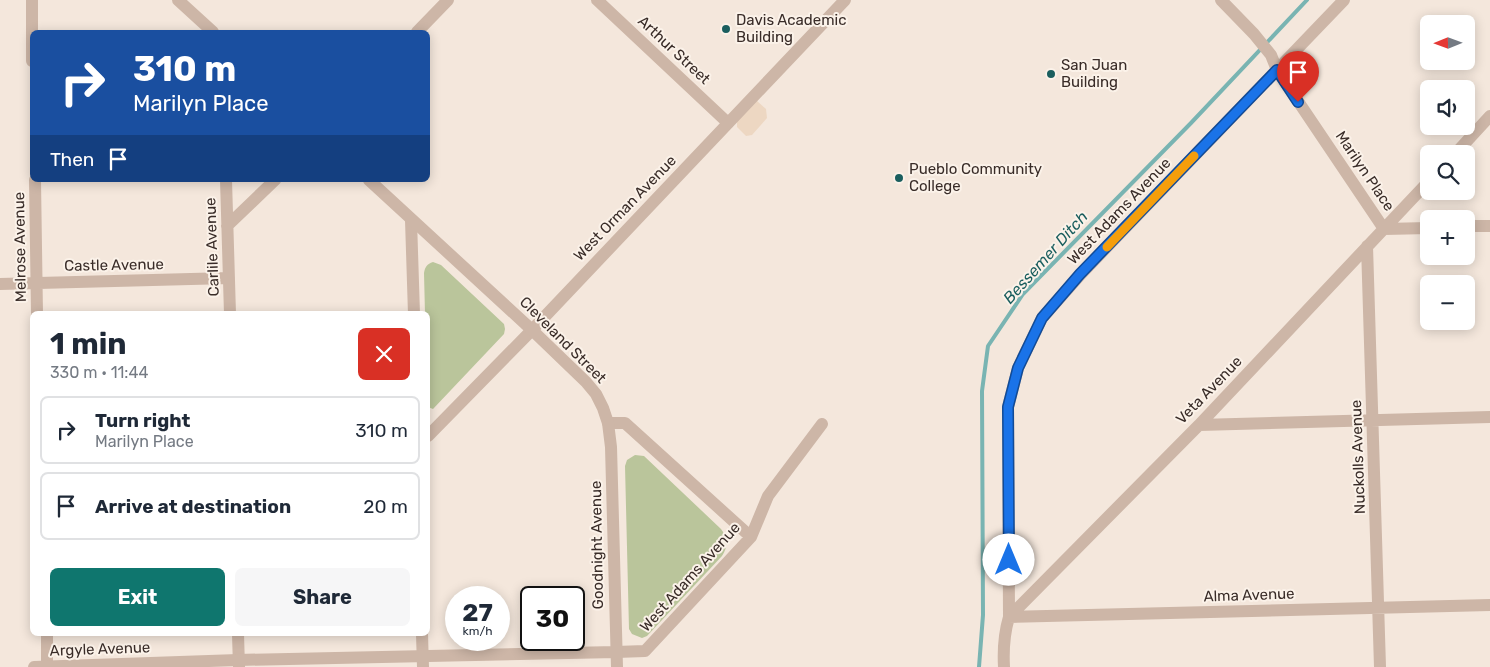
<!DOCTYPE html>
<html lang="en">
<head>
<meta charset="utf-8">
<style>
  :root { --surface:#fff; --page:#f6f6f7; --text:#1f2937; --muted:#747a83; --line:#e0e1e3; --accent:#0f766e }
  body { margin:0; font-family:Rubik,sans-serif; background:var(--page); color:var(--text); height:100vh; display:flex; flex-direction:column; font-size:19px; white-space:nowrap }
  * { box-sizing:border-box; margin:0 }
  p { font-size:16px; color:var(--muted) }
  .icon { flex:none; width:28px; height:28px; fill:none; stroke:currentColor; stroke-width:2; stroke-linecap:round; stroke-linejoin:round }
  .map { position:relative; flex:1; overflow:hidden }
  .sheet { position:absolute; left:30px; top:311px; width:400px; height:325px; display:flex; flex-direction:column; background:var(--surface); border-radius:8px; box-shadow:0 2px 12px #0003 }
  .sheet>* { flex:none }
  .banner { position:absolute; left:30px; top:30px; width:400px; height:152px; border-radius:8px; box-shadow:0 2px 12px #0003; background:#1a4fa0; color:#fff; overflow:hidden }
  .needle { width:32px; rotate:269deg }
  .tools { position:absolute; left:1420px; top:15px; display:grid; gap:10px }
  .tools a { display:grid; place-items:center; width:55px; height:55px; border-radius:8px; background:var(--surface); box-shadow:0 2px 12px #0003; font-size:25px }
  .speed { position:absolute; left:445px; top:586px; display:flex; gap:10px; font-size:25px; font-weight:700; text-align:center }
  .speed>* { display:grid; place-content:center; width:65px; height:65px; border-radius:50%; background:var(--surface); box-shadow:0 2px 12px #0003; line-height:1 }
  .speed small { font-size:12px; font-weight:400 }
  .speed .limit { border:2px solid #111; border-radius:8px; background:#fff; color:#111 }
  .pin { position:absolute; display:grid; place-items:center; width:42px; height:42px; color:#fff; margin:-51px -21px; border-radius:50% 50% 50% 0; rotate:-45deg; box-shadow:0 0 5px #0007 }
  .pin .icon { rotate:45deg }
  .me { position:absolute; width:55px; margin:-28px; rotate:0deg; stroke-linejoin:round; filter:drop-shadow(0 0 4px #0008) }
  .turn { display:flex; align-items:center; gap:18px; height:105px; padding:0 20px; font-size:22px }
  .turn .icon { width:65px; height:65px; stroke-width:2.5 }
  .turn b { display:block; font-size:35px; line-height:42px }
  .then { display:flex; align-items:center; height:48px; padding:0 20px; background:#0003; gap:10px; font-size:19px }
  .round { display:grid; place-items:center; flex:none; width:52px; height:52px; border-radius:8px; background:var(--page) }
  .summary { display:flex; align-items:center; justify-content:space-between; height:85px; padding:0 20px }
  h1 { font-size:30px; font-weight:700; line-height:38px }
  .action { display:flex; gap:10px; margin-top:auto; padding:10px 20px }
  .action a { flex:1; height:58px; border-radius:8px; background:var(--accent); color:#fff; font-size:20px; font-weight:700; line-height:58px; text-align:center }
  .action a+a { background:var(--page); color:var(--text) }
  ul { padding:0; list-style:none }
  li { display:flex; align-items:center; gap:15px; height:68px; margin:0 10px 8px; padding:0 10px; border:2px solid var(--line); border-radius:8px }
  li div { flex:1 }
  li b { display:block; font-size:19px }
  li em { font-style:normal }
  .map>svg:first-child { display:block }
</style>
</head>
<body>
<div class="map">
<svg width="1490" height="667" viewBox="0 0 1490 667">
  <rect width="100%" height="100%" fill="#f4e7dc"/>
  <!-- green -->
  <path fill="#bac59b" d="M 433,262 L 441,265 L 504,324 L 505,329 L 504,334 L 433,409 L 428,407 L 428,314 L 425,314 L 424,273 C 425,267 427,264 433,262 Z
    M 635,455 L 644,456 L 721,529 C 728,538 728,547 722,556 L 647,636 L 642,638 L 632,634 L 629,629 L 625,466 L 627,460 Z"/>
  <!-- plaza -->
  <path fill="#edd7c2" d="M 756,100 L 766,109 L 767,118 L 752,135 L 746,136 L 737,127 L 737,120 Z"/>
  <g fill="none" stroke-linecap="round" stroke-linejoin="round">
    <!-- stream -->
    <path stroke="#79b4b2" stroke-width="4" d="M 979,667 L 983,615 L 982,391 L 988,346 L 1023,294 L 1191,123 L 1307,0"/>
    <!-- minor -->
    <path stroke="#cdb6a7" stroke-width="12" d="M 32,0 L 32,61
      M 597,0 L 728,123
      M 1221,0 L 1254,34 L 1271,55 L 1277,70 L 1384,229 L 1429,228
      M 417,32 L 448,0
      M 1455,154 L 1490,116
      M 35,180 L 37,314
      M 226,180 L 230,314
      M 411,220 L 414,314
      M 227,226 L 275,180
      M 1466,226 L 1490,226
      M 1367,246 L 1380,667
      M 0,284 L 229,278
      M 608,423 L 625,423 L 751,537
      M 1199,425 L 1490,417
      M 428,436 L 532,330
      M 1009,617 L 1199,425 L 1429,181
      M 1009,617 L 1490,605
      M 47,634 L 47,667
      M 238,634 L 239,667
      M 422,634 L 423,667
      M 616,652 L 645,651 L 751,537 L 768,496 L 822,424
      M 1004,667 C 1003,649 1004,634 1009,617 L 1008,407 L 1018,368 L 1042,318 L 1081,274 L 1344,0"/>
    <!-- tertiary -->
    <path stroke="#cdb6a7" stroke-width="12" d="M 178,0 L 213,32
      M 369,180 L 532,330 L 586,382 L 596,394 L 603,408 L 608,423 L 611,447 L 617,667
      M 532,330 L 845,0
      M 34,667 L 238,660 L 616,652"/>
  </g>
  <g fill="none" stroke-linecap="round" stroke-linejoin="round">
    <!-- route casing -->
    <g stroke="#114b97" stroke-width="12">
      <path id="route" d="M 1009,560 L 1008,407 L 1018,368 L 1042,318 L 1080,274 L 1277,70 L 1298,102"/>
    </g>
    <!-- route -->
    <use href="#route" stroke="#1a73e8" stroke-width="9"/>
    <!-- slow -->
    <path stroke="#f59e0b" stroke-width="9" d="M 1107,247 L 1194,156"/>
  </g>
  <!-- markers -->
  <g fill="#1a5e5e" stroke="#fbf2e9" stroke-width="2">
    <circle cx="726" cy="29" r="5"/>
    <circle cx="1051" cy="74" r="5"/>
    <circle cx="899" cy="178" r="5"/>
  </g>
  <g text-anchor="middle" stroke-width="4" stroke-linejoin="round" paint-order="stroke">
    <!-- poi labels -->
    <g font-size="15" fill="#392c28" stroke="#fbf2e9" text-anchor="start">
      <text x="736" y="25">Davis Academic<tspan x="736" dy="17">Building</tspan></text>
      <text x="1061" y="70">San Juan<tspan x="1061" dy="17">Building</tspan></text>
      <text x="909" y="174">Pueblo Community<tspan x="909" dy="17">College</tspan></text>
    </g>
    <!-- street labels -->
    <g font-size="15" fill="#392c28" stroke="#fbf2e9">
      <text transform="translate(674 50) rotate(43)" y="5">Arthur Street</text>
      <text transform="translate(1365 171) rotate(56)" y="5">Marilyn Place</text>
      <text transform="translate(625 208) rotate(-46)" y="5">West Orman Avenue</text>
      <text transform="translate(1119 211) rotate(-46)" y="5">West Adams Avenue</text>
      <text transform="translate(20 247) rotate(-91)" y="5">Melrose Avenue</text>
      <text transform="translate(212 247) rotate(-92)" y="5">Carlile Avenue</text>
      <text transform="translate(114 265) rotate(-1)" y="5">Castle Avenue</text>
      <text transform="translate(563 340) rotate(45)" y="5">Cleveland Street</text>
      <text transform="translate(1209 390) rotate(-46)" y="5">Veta Avenue</text>
      <text transform="translate(1358 457) rotate(-92)" y="5">Nuckolls Avenue</text>
      <text transform="translate(597 545) rotate(-91)" y="5">Goodnight Avenue</text>
      <text transform="translate(690 577) rotate(-48)" y="5">West Adams Avenue</text>
      <text transform="translate(1249 595) rotate(-2)" y="5">Alma Avenue</text>
      <text transform="translate(100 649) rotate(-2)" y="5">Argyle Avenue</text>
    </g>
    <!-- water labels -->
    <g font-size="16" font-style="italic" fill="#1a5e5e" stroke="#fbf2e9">
      <text transform="translate(1045 257) rotate(-48)" y="6">Bessemer Ditch</text>
    </g>
  </g>
</svg>
<div class="tools">
<a><svg class="needle" viewBox="-14 -14 28 28"><path d="M0-13l5 13h-10z" fill="#e53935"/><path d="M0 13l5-13h-10z" fill="#747a83"/></svg></a>
<a><svg class="icon" aria-label="sound" viewBox="0 0 24 24"><path d="M4 9h4l5-4v14l-5-4H4zM17 9q2 3 0 6"/></svg></a>
<a><svg class="icon" aria-label="search" viewBox="0 0 24 24"><circle cx="10" cy="10" r="6"/><path d="M15 15l6 6"/></svg></a>
<a>+</a>
<a>−</a>
</div>
<div class="speed"><div>27<small>km/h</small></div><div class="limit">30</div></div>
<div class="pin" style="left:1298px;top:102px;background:#d93025"><svg class="icon" aria-label="arrive" viewBox="0 0 24 24"><path d="M6 21V4h12l-3 4 3 4H6"/></svg></div>
<svg class="me" style="left:1009px;top:560px" viewBox="-20 -20 40 40"><circle r="19" fill="#fff"/><path d="M0-13L10 11 0 6-10 11z" fill="#1a73e8"/></svg>
<div class="banner">
<div class="turn"><svg class="icon" aria-label="right" viewBox="0 0 24 24"><path d="M7 20v-9h11M14 6l5 5-5 5"/></svg><div><b>310 m</b>Marilyn Place</div></div>
<div class="then">Then<svg class="icon" aria-label="arrive" viewBox="0 0 24 24"><path d="M6 21V4h12l-3 4 3 4H6"/></svg></div>
</div>
<section class="sheet">
<div class="summary"><div><h1>1 min</h1><p>330 m · 11:44</p></div><a class="round" style="background:#d93025;color:#fff"><svg class="icon" aria-label="close" viewBox="0 0 24 24"><path d="M6 6l12 12M18 6L6 18"/></svg></a></div>
<ul>
<li><svg class="icon" aria-label="right" viewBox="0 0 24 24"><path d="M7 20v-9h11M14 6l5 5-5 5"/></svg><div><b>Turn right</b><p>Marilyn Place</p></div><em>310 m</em></li>
<li><svg class="icon" aria-label="arrive" viewBox="0 0 24 24"><path d="M6 21V4h12l-3 4 3 4H6"/></svg><div><b>Arrive at destination</b></div><em>20 m</em></li>
</ul>
<div class="action"><a>Exit</a><a>Share</a></div>
</section>
</div>
</body>
</html>
